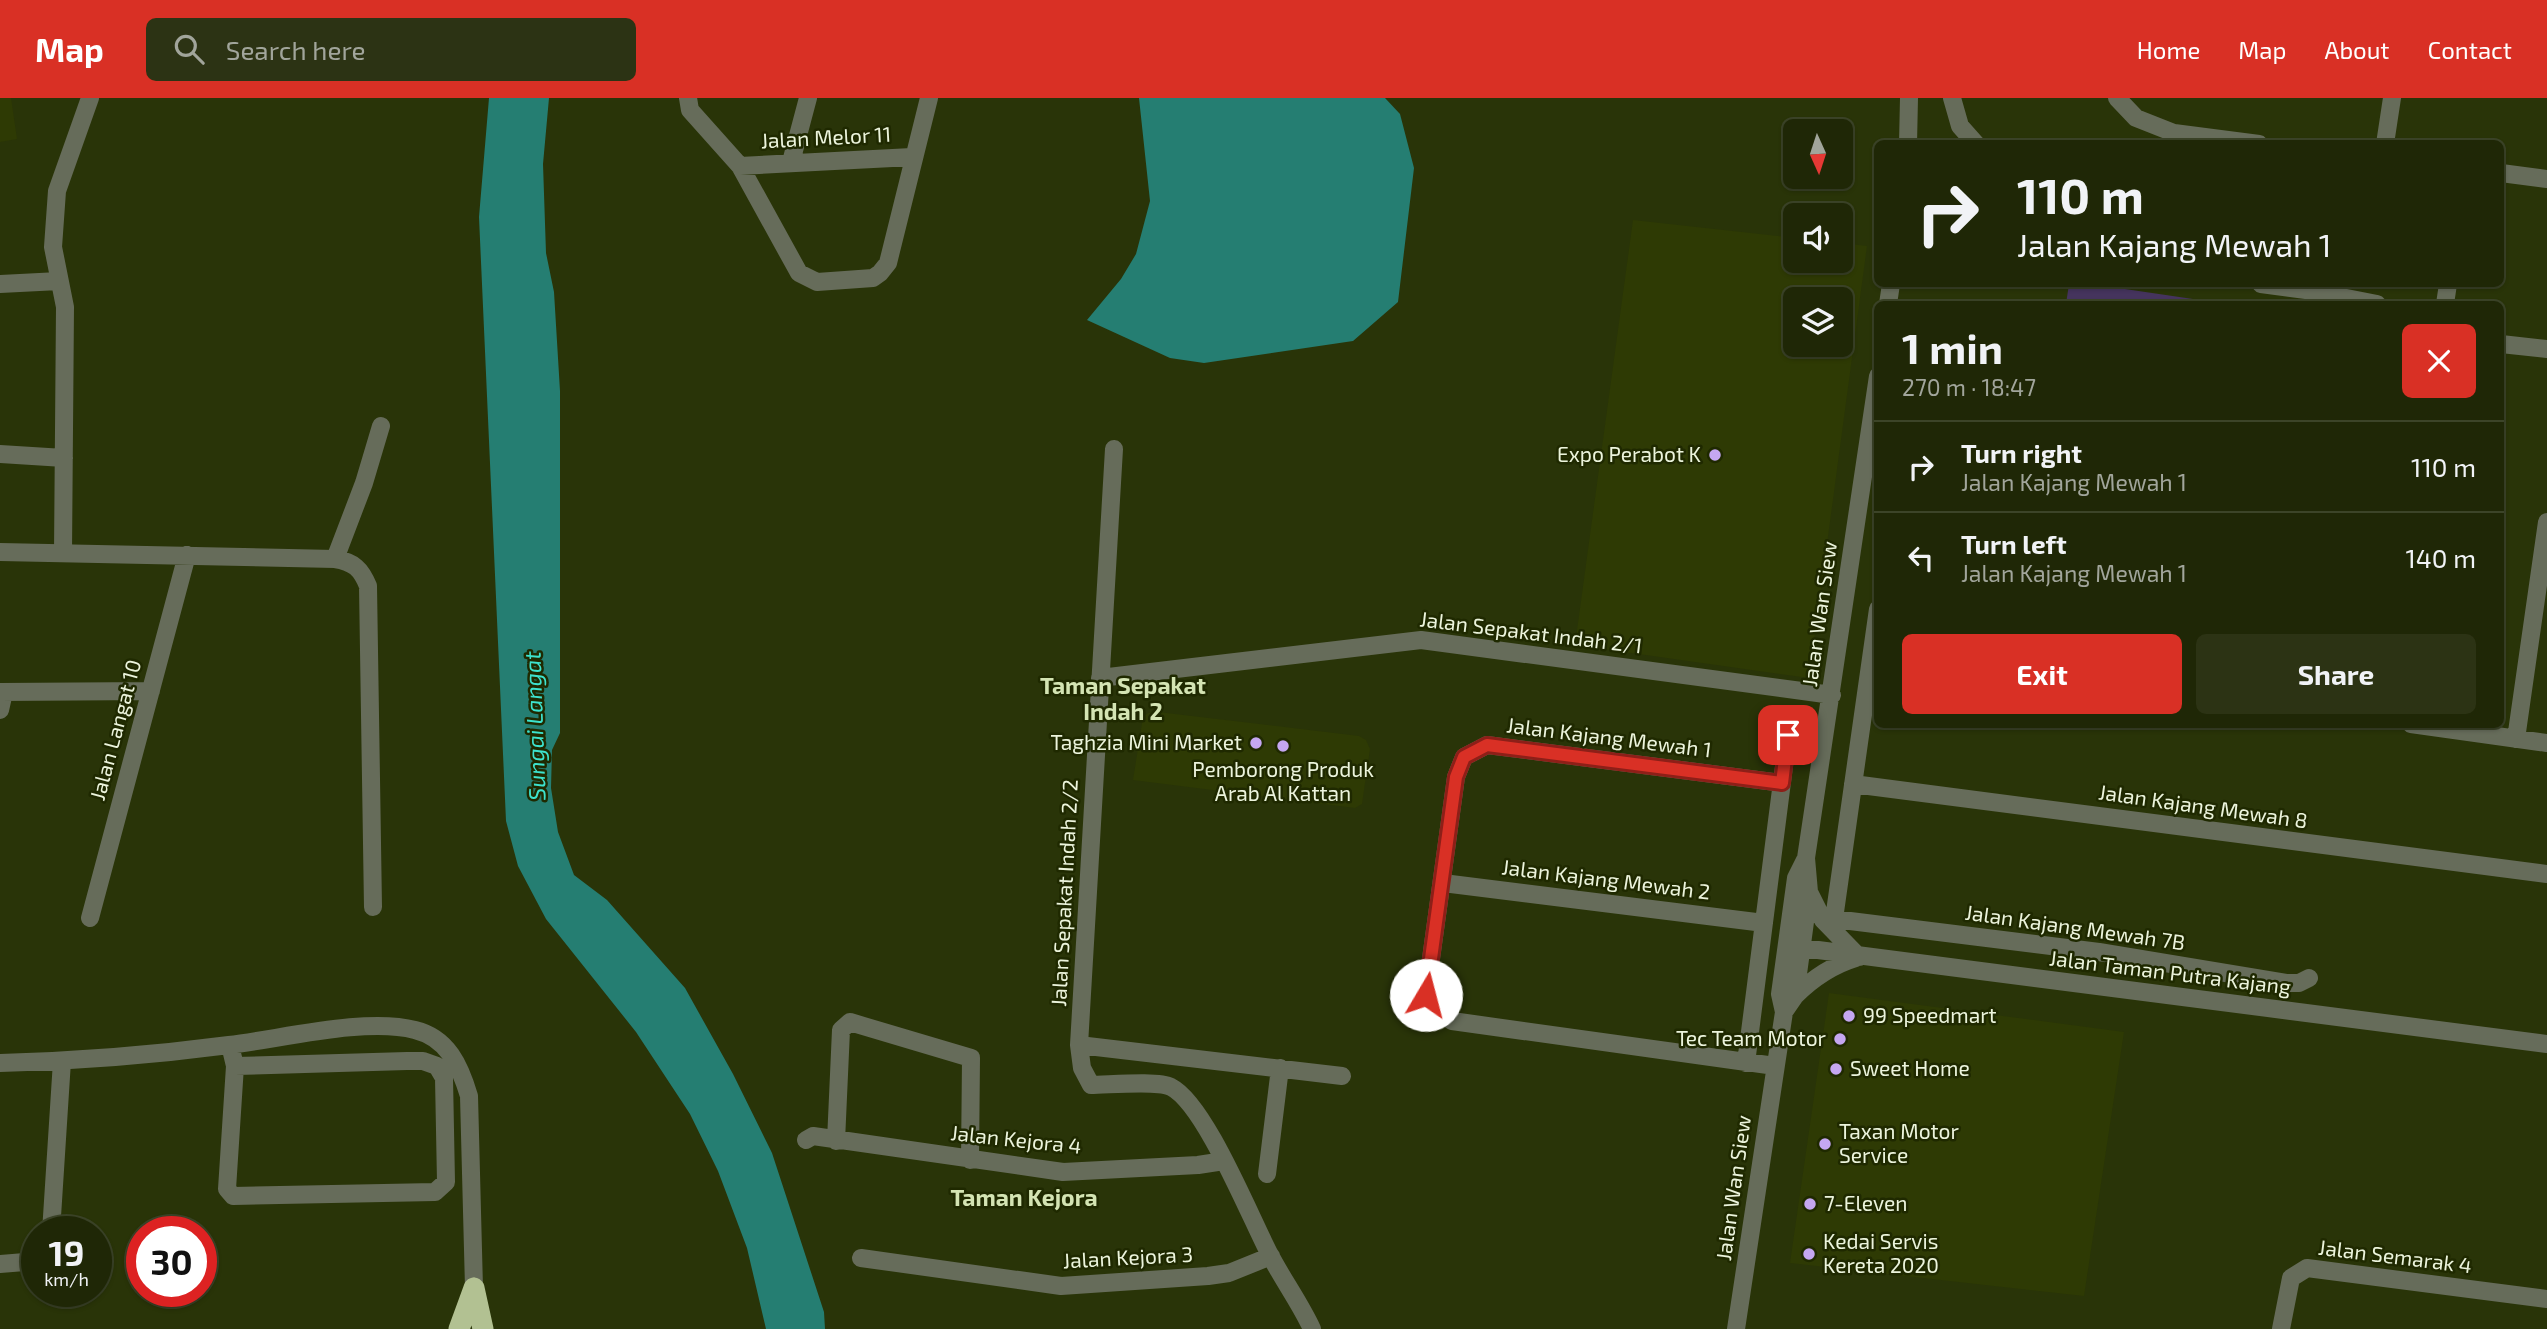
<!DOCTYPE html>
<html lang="en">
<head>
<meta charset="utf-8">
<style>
  :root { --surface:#1f2706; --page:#2c3314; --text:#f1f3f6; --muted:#a1a59b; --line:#3c4428; --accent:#d93025 }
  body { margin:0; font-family:"Exo 2",sans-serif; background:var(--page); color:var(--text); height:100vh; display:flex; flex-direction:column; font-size:26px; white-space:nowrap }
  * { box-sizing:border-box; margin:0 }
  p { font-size:23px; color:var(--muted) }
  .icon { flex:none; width:38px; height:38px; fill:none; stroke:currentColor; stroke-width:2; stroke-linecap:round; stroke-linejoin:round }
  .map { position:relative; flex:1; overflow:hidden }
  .sheet { position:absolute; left:1874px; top:203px; width:630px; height:427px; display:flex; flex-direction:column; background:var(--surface); border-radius:10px; box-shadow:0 2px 5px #0004,0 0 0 2px var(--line) }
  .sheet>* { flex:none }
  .top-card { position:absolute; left:1874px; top:42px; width:630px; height:147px; border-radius:10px; box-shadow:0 2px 5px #0004,0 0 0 2px var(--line); background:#1f2706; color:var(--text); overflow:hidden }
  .needle { width:46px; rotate:177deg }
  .controls { position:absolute; left:1783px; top:21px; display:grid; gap:14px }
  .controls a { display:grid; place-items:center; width:70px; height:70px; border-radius:10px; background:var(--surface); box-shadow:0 2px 5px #0004,0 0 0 2px var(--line); font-size:35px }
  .speed { position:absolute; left:21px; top:1118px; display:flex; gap:14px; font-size:35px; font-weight:700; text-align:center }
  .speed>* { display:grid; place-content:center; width:91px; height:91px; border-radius:50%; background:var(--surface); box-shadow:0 2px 5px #0004,0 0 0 2px var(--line); line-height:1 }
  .speed small { font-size:18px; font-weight:400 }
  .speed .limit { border:10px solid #d22; background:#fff; color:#111 }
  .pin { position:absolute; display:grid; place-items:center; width:60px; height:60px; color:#fff; margin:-30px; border-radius:14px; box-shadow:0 4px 10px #0006 }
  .me { position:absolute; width:77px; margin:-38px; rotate:8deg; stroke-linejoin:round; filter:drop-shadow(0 0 5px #0008) }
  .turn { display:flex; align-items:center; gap:24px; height:147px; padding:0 28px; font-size:32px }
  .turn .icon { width:91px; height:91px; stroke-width:2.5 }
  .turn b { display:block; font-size:49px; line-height:60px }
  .round { display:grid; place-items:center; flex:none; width:74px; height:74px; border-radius:10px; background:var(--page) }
  .headline { display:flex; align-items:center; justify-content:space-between; height:119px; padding:0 28px }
  h1 { font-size:42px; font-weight:700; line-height:52px }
  .primary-button { display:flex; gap:14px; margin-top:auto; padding:14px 28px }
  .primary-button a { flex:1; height:80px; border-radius:10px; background:var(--accent); color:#fff; font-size:28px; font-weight:700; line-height:80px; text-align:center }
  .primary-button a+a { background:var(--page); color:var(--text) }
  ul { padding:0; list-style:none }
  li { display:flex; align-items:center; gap:21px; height:91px; padding:0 28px; border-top:2px solid var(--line) }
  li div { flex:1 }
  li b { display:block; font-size:26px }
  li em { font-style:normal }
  header { display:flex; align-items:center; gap:42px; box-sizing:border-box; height:98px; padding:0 35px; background:var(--accent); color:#fff }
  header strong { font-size:33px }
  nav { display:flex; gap:38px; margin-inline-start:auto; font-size:24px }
  .search { width:490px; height:63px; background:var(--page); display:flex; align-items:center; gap:18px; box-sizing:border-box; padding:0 24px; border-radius:10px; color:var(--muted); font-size:26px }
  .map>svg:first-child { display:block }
</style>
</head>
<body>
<header>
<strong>Map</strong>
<div class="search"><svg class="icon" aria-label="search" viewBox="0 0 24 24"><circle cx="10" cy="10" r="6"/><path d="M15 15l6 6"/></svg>Search here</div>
<nav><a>Home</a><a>Map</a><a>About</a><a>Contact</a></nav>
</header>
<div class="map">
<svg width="2547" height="1231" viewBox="0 0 2547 1231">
  <rect width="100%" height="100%" fill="#293408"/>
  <!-- built -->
  <path fill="#2e3a04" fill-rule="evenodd" d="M 0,0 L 11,0 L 17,41 L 0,44 Z
    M 1633,122 L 1795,140 L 1796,163 L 1841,163 L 1841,145 L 1867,148 L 1809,580 L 1575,547 ZM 1796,201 L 1841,201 L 1841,247 L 1796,247 Z
    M 1158,614 L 1359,638 L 1366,642 L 1370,651 L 1362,706 L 1355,710 L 1133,682 L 1143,619 L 1148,615 Z
    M 1829,895 L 2124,934 L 2084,1198 L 1790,1165 Z"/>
  <!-- green -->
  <path fill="#45345d" d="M 2069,186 L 2091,186 L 2227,206 L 2066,206 Z"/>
  <!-- water -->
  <path fill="#257e72" d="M 489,0 L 549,0 L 543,66 L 546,155 L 554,194 L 560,293 L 560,635 L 552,652 L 551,690 L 558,734 L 574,777 L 607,802 L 685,890 L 733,976 L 772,1055 L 824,1214 L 825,1231 L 766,1231 L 747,1150 L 718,1073 L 690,1016 L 636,934 L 546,821 L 518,768 L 506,723 L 479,119 Z
    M 1139,0 L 1385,0 L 1400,16 L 1414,70 L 1398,204 L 1353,243 L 1204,265 L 1170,260 L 1087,222 L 1121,181 L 1136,156 L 1150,103 Z"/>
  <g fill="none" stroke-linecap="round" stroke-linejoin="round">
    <!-- minor -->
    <path stroke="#666c5a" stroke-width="18" d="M 688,0 L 690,12 L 740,68 L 912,59
      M 1952,0 L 1960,28 L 1976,46
      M 2117,0 L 2136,20 L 2174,35 L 2259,46
      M 1908,46 L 1909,0
      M 2385,46 L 2392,0
      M 791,64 L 808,0
      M 740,68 L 799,175 L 817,184 L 873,180 L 880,175 L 888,165 L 929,0
      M 2501,75 L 2547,81
      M 0,186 L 59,183
      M 2261,186 L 2306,192 L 2377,206
      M 1888,206 L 1891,186
      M 2445,206 L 2448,186
      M 2501,246 L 2547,251
      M 1114,351 L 1079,947 L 1082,970 L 1091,987 C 1108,987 1158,982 1171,989 C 1205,1006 1250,1119 1270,1157 C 1283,1182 1300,1205 1312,1231
      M 0,356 L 64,360
      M 0,454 L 335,461 C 354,464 361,471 368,488 L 373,809
      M 63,455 L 65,209 L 53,149 L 57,93 L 90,0
      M 335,461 L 364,385 L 381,328
      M 1878,511 L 1834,821 L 2099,854 L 2286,885 L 2299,885 L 2309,880
      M 1100,580 L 1421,542 L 1832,597
      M 0,594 L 151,593
      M 0,612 L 4,594
      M 2411,626 L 2547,645
      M 2516,641 L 2547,424
      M 1853,686 L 2547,776
      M 1443,785 L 1764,825
      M 1809,794 L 1823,822 L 1859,859
      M 90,820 L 187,457
      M 1787,848 L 2547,946
      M 1795,898 C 1812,881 1833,867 1856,860
      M 1784,914 L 1795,898 L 1809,794 L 1806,760
      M 230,947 L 235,968 L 227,1091 L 233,1098 L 435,1094 L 446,1084 L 444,980 L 437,968 L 423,963 L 407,963 L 235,968
      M 1079,947 L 1342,978
      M 0,965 C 77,963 153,957 229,947 C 281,941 366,919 415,932 C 448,940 460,968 469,998 L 474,1190
      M 1746,965 L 1788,637
      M 1775,968 L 1452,923 L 1435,913 L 1426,897 L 1456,679 L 1464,659 L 1487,647 L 1782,685
      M 806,1042 L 813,1038 L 1063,1074 L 1198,1067 L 1224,1063
      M 836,1043 L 841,932 L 850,924 L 971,960 L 970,1062
      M 1267,1076 L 1280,970
      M 51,1134 L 62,963
      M 861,1160 L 1061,1188 L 1208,1178 L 1229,1175 L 1271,1158
      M 0,1166 L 37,1163
      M 1736,1231 L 1784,914 L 1780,896 L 1796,780 L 1806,760 L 1878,278
      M 2281,1231 L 2291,1180 L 2307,1170 L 2547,1201"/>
    <!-- highway -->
    <path stroke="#b2c192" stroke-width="21" d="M 474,1190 L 483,1231
      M 459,1231 L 474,1190"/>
  </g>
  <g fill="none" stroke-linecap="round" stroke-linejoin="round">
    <!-- route casing -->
    <g stroke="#8d1f18" stroke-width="18">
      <path id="route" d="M 1426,897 L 1456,679 L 1464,659 L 1487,647 L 1782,685 L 1788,637"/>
    </g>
    <!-- route -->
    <use href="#route" stroke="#d93025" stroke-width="12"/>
  </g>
  <!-- markers -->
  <g fill="#c5a7f1" stroke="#1f2900" stroke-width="2.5">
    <circle cx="1715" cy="357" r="7"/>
    <circle cx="1256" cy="645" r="7"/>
    <circle cx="1283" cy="648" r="7"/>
    <circle cx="1849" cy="918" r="7"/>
    <circle cx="1840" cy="941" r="7"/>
    <circle cx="1836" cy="971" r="7"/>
    <circle cx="1825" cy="1046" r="7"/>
    <circle cx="1810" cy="1106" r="7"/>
    <circle cx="1809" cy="1156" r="7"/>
  </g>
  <g text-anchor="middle" stroke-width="5" stroke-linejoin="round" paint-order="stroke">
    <!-- street labels -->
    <g font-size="21" fill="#ecf4dc" stroke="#1f2900">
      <text transform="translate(826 40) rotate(-3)" y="7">Jalan Melor 11</text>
      <text transform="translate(1820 516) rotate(-82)" y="7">Jalan Wan Siew</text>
      <text transform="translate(1531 535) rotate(7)" y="7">Jalan Sepakat Indah 2/1</text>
      <text transform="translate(116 632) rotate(-75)" y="7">Jalan Langat 10</text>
      <text transform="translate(1609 640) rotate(7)" y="7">Jalan Kajang Mewah 1</text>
      <text transform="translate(2203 709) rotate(8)" y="7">Jalan Kajang Mewah 8</text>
      <text transform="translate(1606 782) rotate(7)" y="7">Jalan Kajang Mewah 2</text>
      <text transform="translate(1065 795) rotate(-87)" y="7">Jalan Sepakat Indah 2/2</text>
      <text transform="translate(2075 830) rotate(8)" y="7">Jalan Kajang Mewah 7B</text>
      <text transform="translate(2170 875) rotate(7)" y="7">Jalan Taman Putra Kajang</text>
      <text transform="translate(1016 1042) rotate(6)" y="7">Jalan Kejora 4</text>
      <text transform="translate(1734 1090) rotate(-82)" y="7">Jalan Wan Siew</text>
      <text transform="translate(2395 1159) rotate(7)" y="7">Jalan Semarak 4</text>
      <text transform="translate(1128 1160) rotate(-3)" y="7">Jalan Kejora 3</text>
    </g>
    <!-- poi labels -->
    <g font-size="21" fill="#ecf4dc" stroke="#1f2900" text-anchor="start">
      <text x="1701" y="364" text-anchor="end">Expo Perabot K</text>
      <text x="1242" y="652" text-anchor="end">Taghzia Mini Market</text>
      <text x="1283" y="679" text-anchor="middle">Pemborong Produk<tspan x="1283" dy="24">Arab Al Kattan</tspan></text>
      <text x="1863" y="925">99 Speedmart</text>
      <text x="1826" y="948" text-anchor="end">Tec Team Motor</text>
      <text x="1850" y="978">Sweet Home</text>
      <text x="1839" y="1041">Taxan Motor<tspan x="1839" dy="24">Service</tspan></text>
      <text x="1824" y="1113">7-Eleven</text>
      <text x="1823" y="1151">Kedai Servis<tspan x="1823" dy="24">Kereta 2020</tspan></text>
    </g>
    <!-- neighbourhood labels -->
    <g font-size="23" font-weight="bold" fill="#d4e4b3" stroke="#1f2900">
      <text x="1123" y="596">Taman Sepakat<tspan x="1123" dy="26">Indah 2</tspan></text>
      <text x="1024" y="1108">Taman Kejora</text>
    </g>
    <!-- water labels -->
    <g font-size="23" font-style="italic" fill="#3de3ce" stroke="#1f2900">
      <text transform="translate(535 628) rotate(-92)" y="8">Sungai Langat</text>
    </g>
  </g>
</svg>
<div class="controls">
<a><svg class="needle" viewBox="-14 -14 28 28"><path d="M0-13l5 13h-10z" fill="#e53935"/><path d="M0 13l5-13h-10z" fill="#a1a59b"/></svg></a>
<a><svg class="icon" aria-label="sound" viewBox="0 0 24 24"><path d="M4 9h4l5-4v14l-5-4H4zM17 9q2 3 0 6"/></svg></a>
<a><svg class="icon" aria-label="layers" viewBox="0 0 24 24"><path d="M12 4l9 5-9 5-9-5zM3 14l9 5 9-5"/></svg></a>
</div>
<div class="speed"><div>19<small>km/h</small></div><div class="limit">30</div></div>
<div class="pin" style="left:1788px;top:637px;background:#d93025"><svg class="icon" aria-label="arrive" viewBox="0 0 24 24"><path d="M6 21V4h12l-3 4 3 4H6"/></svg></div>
<svg class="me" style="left:1426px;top:897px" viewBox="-20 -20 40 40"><circle r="19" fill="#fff"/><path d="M0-13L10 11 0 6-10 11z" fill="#d93025"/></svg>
<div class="top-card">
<div class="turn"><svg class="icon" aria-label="right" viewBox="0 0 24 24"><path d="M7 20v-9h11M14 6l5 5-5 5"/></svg><div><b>110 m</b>Jalan Kajang Mewah 1</div></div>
</div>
<section class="sheet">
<div class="headline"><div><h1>1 min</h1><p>270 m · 18:47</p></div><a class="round" style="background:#d93025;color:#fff"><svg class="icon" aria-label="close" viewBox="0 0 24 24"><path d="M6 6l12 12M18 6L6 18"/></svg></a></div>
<ul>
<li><svg class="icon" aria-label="right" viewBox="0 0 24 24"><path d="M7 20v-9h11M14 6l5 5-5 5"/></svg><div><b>Turn right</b><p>Jalan Kajang Mewah 1</p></div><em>110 m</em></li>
<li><svg class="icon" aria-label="left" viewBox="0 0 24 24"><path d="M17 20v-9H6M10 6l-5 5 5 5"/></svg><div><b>Turn left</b><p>Jalan Kajang Mewah 1</p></div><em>140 m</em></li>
</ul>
<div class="primary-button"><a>Exit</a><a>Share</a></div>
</section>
</div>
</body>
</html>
